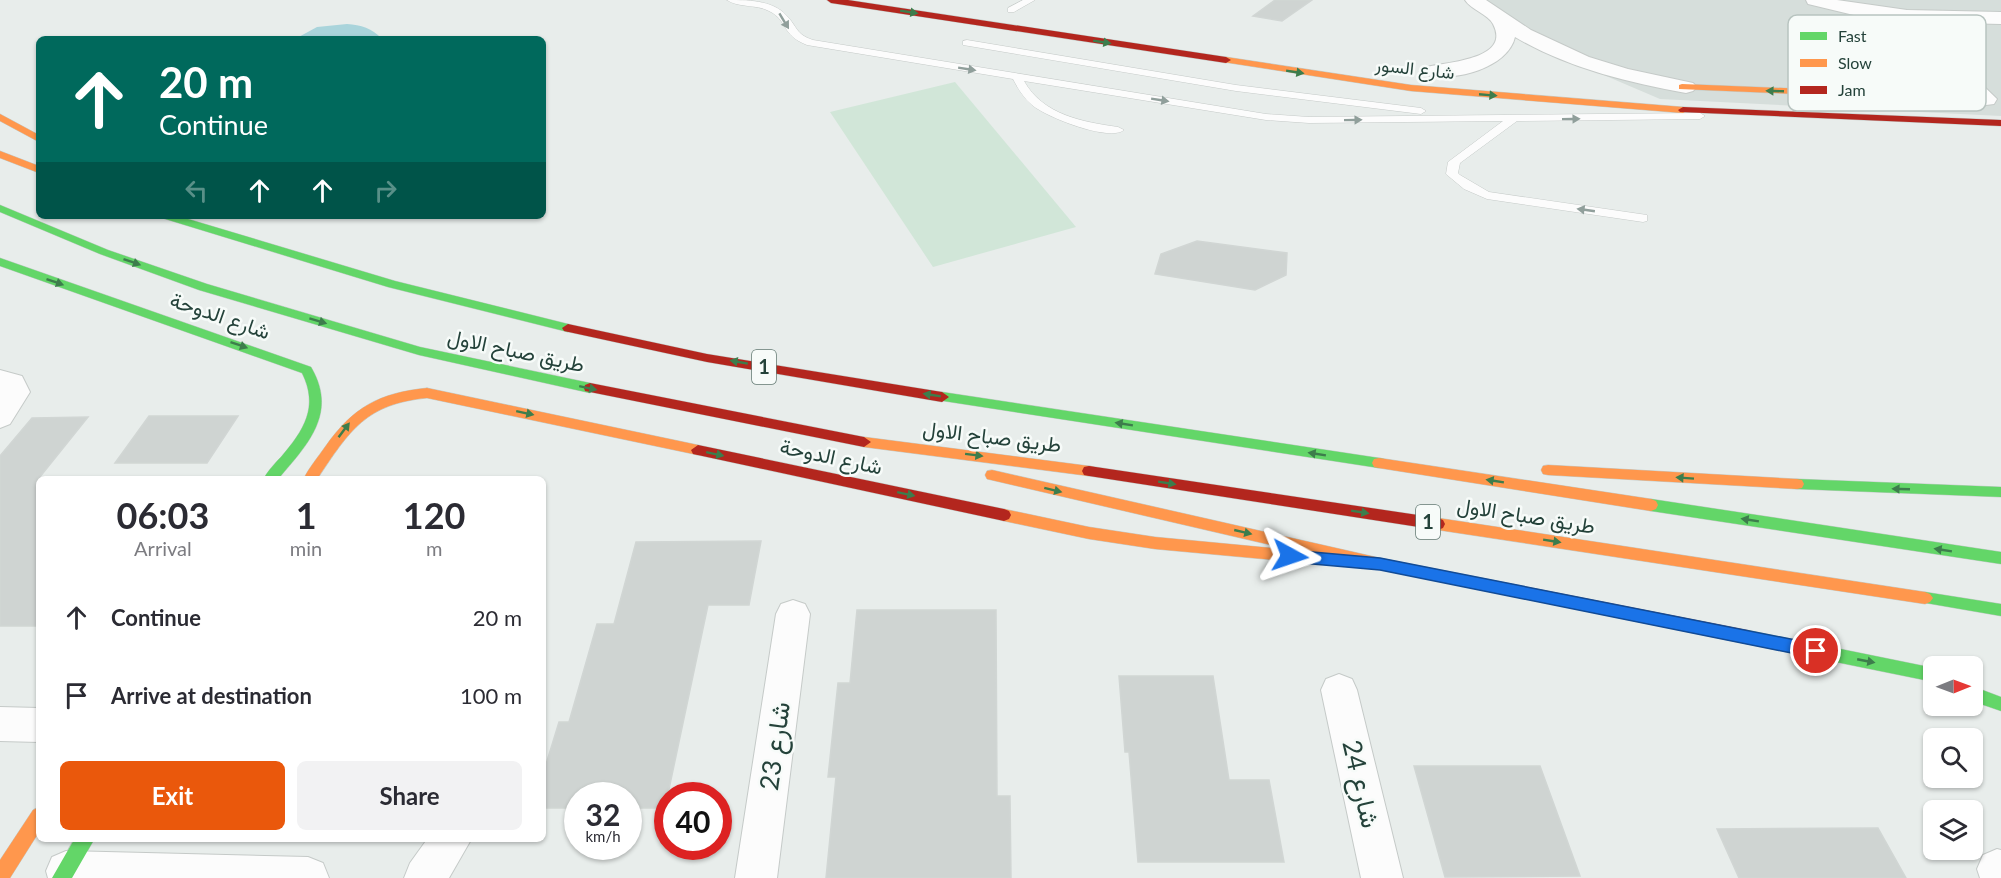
<!DOCTYPE html>
<html lang="en">
<head>
<meta charset="utf-8">
<style>
  :root { --surface:#fff; --page:#f2f2f3; --text:#2b2b33; --muted:#7c7c81; --accent:#ea580c }
  body { margin:0; font-family:Lato,Vazirmatn,sans-serif; background:var(--page); color:var(--text); height:100vh; display:flex; flex-direction:column; font-size:22px; white-space:nowrap }
  * { box-sizing:border-box; margin:0 }
  p { font-size:20px; color:var(--muted) }
  .icon { flex:none; width:33px; height:33px; fill:none; stroke:currentColor; stroke-width:2; stroke-linecap:round; stroke-linejoin:round }
  .map { position:relative; flex:1; overflow:hidden }
  .panel { position:absolute; left:36px; top:476px; width:510px; height:366px; display:flex; flex-direction:column; background:var(--surface); border-radius:9px; box-shadow:0 2px 4px #0004 }
  .panel>* { flex:none }
  .guide { position:absolute; left:36px; top:36px; width:510px; height:183px; border-radius:9px; box-shadow:0 2px 4px #0004; background:#00695c; color:#fff; overflow:hidden }
  .needle { width:39px; rotate:89deg }
  .fabs { position:absolute; left:1923px; top:656px; display:grid; gap:12px }
  .fabs a { display:grid; place-items:center; width:60px; height:60px; border-radius:9px; background:var(--surface); box-shadow:0 2px 4px #0004; font-size:30px }
  .speed { position:absolute; left:564px; top:782px; display:flex; gap:12px; font-size:30px; font-weight:700; text-align:center }
  .speed>* { display:grid; place-content:center; width:78px; height:78px; border-radius:50%; background:var(--surface); box-shadow:0 2px 4px #0004; line-height:1 }
  .speed small { font-size:15px; font-weight:400 }
  .speed .limit { border:9px solid #d22; background:#fff; color:#111 }
  .pin { position:absolute; display:grid; place-items:center; width:51px; height:51px; color:#fff; margin:-26px; border:3px solid #fff; border-radius:50%; box-shadow:0 2px 6px #0007 }
  .me { position:absolute; width:66px; margin:-33px; rotate:95deg; stroke-linejoin:round; filter:drop-shadow(0 0 4px #0008) }
  .turn { display:flex; align-items:center; gap:21px; height:126px; padding:0 24px; font-size:27px }
  .turn .icon { width:78px; height:78px; stroke-width:2.5 }
  .turn b { display:block; font-size:42px; line-height:51px }
  .lanes { display:flex; align-items:center; height:57px; padding:0 24px; background:#0003; justify-content:center; gap:30px; direction:ltr }
  .lanes .off { opacity:.35 }
  .eta { display:flex; justify-content:space-evenly; align-items:center; height:102px; text-align:center }
  .eta b { font-size:36px; font-weight:700; line-height:42px }
  .action { display:flex; gap:12px; margin-top:auto; padding:12px 24px }
  .action a { flex:1; height:69px; border-radius:9px; background:var(--accent); color:#fff; font-size:24px; font-weight:700; line-height:69px; text-align:center }
  .action a+a { background:var(--page); color:var(--text) }
  ul { padding:0; list-style:none }
  li { display:flex; align-items:center; gap:18px; height:78px; padding:0 24px }
  li div { flex:1 }
  li b { display:block; font-size:22px }
  li em { font-style:normal }
  .map>svg:first-child { display:block }
</style>
</head>
<body>
<div class="map">
<svg width="2001" height="878" viewBox="0 0 2001 878">
  <rect width="100%" height="100%" fill="#e8edeb"/>
  <!-- built -->
  <path fill="#d6dedb" d="M 1470,0 L 2001,0 L 2001,116 L 1660,99 L 1512,36 Z"/>
  <!-- green -->
  <path fill="#d1e6d8" d="M 955,82 L 1076,227 L 933,267 L 830,112 Z"/>
  <!-- water -->
  <path fill="#a9d4db" d="M 347,24 C 361,25 372,28 382,39 L 295,39 L 317,27 Z"/>
  <!-- building -->
  <path fill="#cfd4d2" stroke="#d1d6d4" stroke-width="1.5" d="M 1275,0 L 1312,0 L 1282,21 L 1253,16 Z
    M 1197,241 L 1287,253 L 1286,275 L 1255,290 L 1155,274 L 1161,254 Z
    M 149,416 L 238,416 L 207,463 L 115,463 Z
    M 88,417 L 39,478 L 39,626 L 0,626 L 0,456 L 32,418 Z
    M 761,541 L 749,605 L 708,605 L 665,808 L 628,808 L 628,795 L 578,795 L 578,808 L 543,808 L 543,774 L 559,722 L 569,722 L 597,624 L 614,624 L 636,542 Z
    M 857,610 L 996,610 L 997,796 L 1010,796 L 1011,878 L 826,878 L 836,777 L 828,777 L 838,683 L 850,683 Z
    M 1119,676 L 1213,676 L 1229,780 L 1269,780 L 1284,862 L 1138,862 L 1129,752 L 1125,752 Z
    M 1414,766 L 1540,766 L 1580,876 L 1445,877 Z
    M 1878,828 L 1906,878 L 1739,878 L 1717,829 Z"/>
  <g fill="none" stroke-linecap="round" stroke-linejoin="round">
    <!-- lane casing -->
    <g stroke="#c5cac8" stroke-width="1">
      <path id="lane" d="M 727,0 C 747,0 772,0 786,15 C 798,27 795,34 813,40 L 1266,114 L 1309,117 L 1700,113 L 1705,116 L 1700,119 L 1517,121 L 1460,163 L 1458,173 L 1460,175 L 1489,192 L 1647,215 L 1647,221 L 1643,222 L 1487,199 L 1464,189 L 1446,174 L 1448,162 L 1503,121 L 1309,123 L 1266,120 L 1024,81 C 1043,115 1083,122 1118,127 L 1124,130 C 1109,142 1046,117 1032,105 C 1024,98 1018,89 1013,79 L 807,45 C 781,35 788,20 769,11 C 756,4 738,8 727,0 Z
        M 1023,0 L 1035,0 L 1014,12 L 1008,12 L 1008,8 Z
        M 967,40 L 1236,85 L 1421,108 L 1426,111 L 1421,114 L 1236,91 L 963,45 L 963,41 Z"/>
    </g>
    <!-- street casing -->
    <g stroke="#c5cac8" stroke-width="2">
      <path id="street" d="M 1465,0 L 1486,0 L 1531,30 L 1589,57 L 1628,69 L 1693,83 L 1697,87 L 1693,91 L 1686,93 C 1626,82 1568,68 1515,37 C 1508,68 1454,82 1427,75 L 1424,71 L 1427,67 C 1445,62 1512,60 1493,24 C 1488,14 1471,10 1465,0 Z
        M 1806,0 L 1837,0 L 1907,10 L 2001,12 L 2001,24 L 1917,22 L 1997,99 L 1994,104 L 1986,105 L 1978,104 L 1893,21 L 1862,17 L 1808,4 Z
        M 0,370 L 22,376 L 30,392 L 10,424 L 0,428 Z
        M 793,600 L 805,604 L 810,614 L 777,878 L 735,878 L 776,614 L 781,604 Z
        M 1339,674 L 1352,679 L 1357,690 L 1403,878 L 1361,878 L 1321,690 L 1326,679 Z
        M 0,707 L 39,708 L 39,742 L 0,741 Z
        M 428,838 L 472,838 L 449,878 L 404,878 L 410,863 Z
        M 1997,849 L 2001,850 L 2001,878 L 1980,878 L 1977,869 L 1983,855 Z
        M 66,851 L 308,857 L 323,863 L 329,878 L 48,878 L 46,871 L 52,857 Z"/>
    </g>
    <!-- fast casing -->
    <g stroke="#c3cbc8" stroke-width="1">
      <path id="fast" d="M 0,205 L 108,250 L 207,284 L 420,347 L 590,383 L 596,388 L 590,393 L 419,355 L 199,290 L 100,254 L 0,212 Z
        M 161,216 L 178,216 L 395,281 L 568,324 L 574,328 L 568,332 L 388,287 L 162,218 Z
        M 0,258 L 311,367 C 338,413 308,444 279,478 L 264,478 C 268,471 275,463 281,457 C 304,430 319,407 302,373 L 0,266 Z
        M 942,392 L 1379,458 L 1384,459 L 1386,463 L 1384,467 L 1379,468 L 937,400 L 935,397 L 937,394 Z
        M 1797,479 L 2001,487 L 2001,497 L 1797,489 L 1792,488 L 1790,484 L 1792,480 Z
        M 1651,499 L 2001,552 L 2001,564 L 1651,511 L 1646,509 L 1644,505 L 1646,501 Z
        M 1925,592 L 2001,604 L 2001,616 L 1920,602 L 1917,598 L 1920,594 Z
        M 1747,630 L 1934,668 L 1934,682 L 1747,644 L 1741,642 L 1739,637 L 1741,632 Z
        M 1972,686 L 2001,697 L 2001,711 L 1972,701 Z
        M 75,838 L 95,838 L 72,878 L 52,878 Z"/>
    </g>
    <!-- slow casing -->
    <g stroke="#c3cbc8" stroke-width="1">
      <path id="slow" d="M 1226,57 L 1411,85 L 1683,107 L 1688,110 L 1683,113 L 1411,91 L 1223,62 L 1223,58 Z
        M 1682,84 L 1957,95 L 1962,98 L 1957,101 L 1679,89 L 1679,85 Z
        M 0,114 L 39,135 L 39,142 L 0,121 Z
        M 0,151 L 39,166 L 39,173 L 0,158 Z
        M 427,388 L 698,445 L 705,450 L 698,455 L 427,398 C 366,404 350,430 318,478 L 304,478 C 309,468 318,457 325,447 C 353,407 379,393 427,388 Z
        M 864,437 L 1089,466 L 1094,467 L 1096,471 L 1094,475 L 1089,476 L 864,447 L 857,442 Z
        M 1379,458 L 1651,499 L 1656,501 L 1658,505 L 1656,509 L 1651,511 L 1379,468 L 1374,467 L 1372,463 L 1374,459 Z
        M 1548,465 L 1797,479 L 1802,480 L 1804,484 L 1802,488 L 1797,489 L 1548,475 L 1543,474 L 1541,470 L 1543,466 Z
        M 992,470 L 1380,558 L 1482,578 L 1487,580 L 1490,584 L 1487,588 L 1482,590 L 1324,557 L 1322,562 L 1317,564 L 1155,549 L 1089,539 L 1004,521 L 999,519 L 997,515 L 999,511 L 1004,509 L 1089,527 L 1155,537 L 1292,550 L 987,479 L 985,475 L 987,471 Z
        M 1438,518 L 1925,592 L 1930,594 L 1933,598 L 1930,602 L 1925,604 L 1438,530 L 1433,528 L 1431,524 L 1433,520 Z
        M 39,807 L 39,832 L 10,878 L 0,878 L 0,860 L 33,810 Z"/>
    </g>
    <!-- jam casing -->
    <g stroke="#c3cbc8" stroke-width="1">
      <path id="jam" d="M 827,0 L 848,0 L 1226,57 L 1231,60 L 1226,63 L 831,3 Z
        M 1683,107 L 2001,120 L 2001,126 L 1680,112 L 1678,110 Z
        M 568,324 L 707,354 L 942,392 L 949,397 L 942,402 L 707,362 L 564,331 L 562,328 Z
        M 590,383 L 864,437 L 871,442 L 864,447 L 585,391 L 584,388 L 585,385 Z
        M 698,445 L 1004,509 L 1009,511 L 1011,515 L 1009,519 L 1004,521 L 693,454 L 691,450 Z
        M 1089,466 L 1438,518 L 1443,520 L 1445,524 L 1443,528 L 1438,530 L 1089,476 L 1084,475 L 1082,471 L 1084,467 Z
        M 1482,578 L 1747,630 L 1753,632 L 1755,637 L 1753,642 L 1747,644 L 1482,590 L 1477,588 L 1474,584 L 1477,580 Z"/>
    </g>
    <!-- lane -->
    <use href="#lane" fill="#fcfcfc" fill-rule="evenodd"/>
    <!-- street -->
    <use href="#street" fill="#fcfcfc" fill-rule="evenodd"/>
    <!-- fast -->
    <use href="#fast" fill="#63d668" fill-rule="evenodd"/>
    <!-- slow -->
    <use href="#slow" fill="#ff974d" fill-rule="evenodd"/>
    <!-- jam -->
    <use href="#jam" fill="#b3261e" fill-rule="evenodd"/>
  </g>
  <!-- one-way arrows -->
  <defs><path id="oneway-solid" d="M-6-.8H1V-3.2L6.5 0L1 3.2V.8H-6Z" transform="scale(1.5)"/></defs>
  <g fill="#3d7d4c">
    <use href="#oneway-solid" transform="translate(909 12) rotate(9)"/>
    <use href="#oneway-solid" transform="translate(1102 42) rotate(9)"/>
    <use href="#oneway-solid" transform="translate(1295 72) rotate(9)"/>
    <use href="#oneway-solid" transform="translate(1775 91) rotate(-178)"/>
    <use href="#oneway-solid" transform="translate(1488 95) rotate(5)"/>
    <use href="#oneway-solid" transform="translate(132 262) rotate(19)"/>
    <use href="#oneway-solid" transform="translate(55 282) rotate(19)"/>
    <use href="#oneway-solid" transform="translate(318 321) rotate(17)"/>
    <use href="#oneway-solid" transform="translate(239 345) rotate(19)"/>
    <use href="#oneway-solid" transform="translate(739 362) rotate(-170)"/>
    <use href="#oneway-solid" transform="translate(588 388) rotate(12)"/>
    <use href="#oneway-solid" transform="translate(932 395) rotate(-171)"/>
    <use href="#oneway-solid" transform="translate(525 413) rotate(12)"/>
    <use href="#oneway-solid" transform="translate(1124 424) rotate(-171)"/>
    <use href="#oneway-solid" transform="translate(344 430) rotate(-53)"/>
    <use href="#oneway-solid" transform="translate(715 454) rotate(12)"/>
    <use href="#oneway-solid" transform="translate(1317 454) rotate(-171)"/>
    <use href="#oneway-solid" transform="translate(974 455) rotate(7)"/>
    <use href="#oneway-solid" transform="translate(1685 478) rotate(-176)"/>
    <use href="#oneway-solid" transform="translate(1495 481) rotate(-171)"/>
    <use href="#oneway-solid" transform="translate(1167 483) rotate(9)"/>
    <use href="#oneway-solid" transform="translate(1901 489) rotate(-178)"/>
    <use href="#oneway-solid" transform="translate(1053 490) rotate(14)"/>
    <use href="#oneway-solid" transform="translate(906 494) rotate(12)"/>
    <use href="#oneway-solid" transform="translate(1360 512) rotate(9)"/>
    <use href="#oneway-solid" transform="translate(1750 520) rotate(-171)"/>
    <use href="#oneway-solid" transform="translate(1243 532) rotate(13)"/>
    <use href="#oneway-solid" transform="translate(1552 541) rotate(9)"/>
    <use href="#oneway-solid" transform="translate(1943 550) rotate(-171)"/>
    <use href="#oneway-solid" transform="translate(1866 661) rotate(11)"/>
  </g>
  <g fill="#909f9b">
    <use href="#oneway-solid" transform="translate(784 21) rotate(59)"/>
    <use href="#oneway-solid" transform="translate(967 69) rotate(9)"/>
    <use href="#oneway-solid" transform="translate(1160 100) rotate(9)"/>
    <use href="#oneway-solid" transform="translate(1571 119) rotate(-1)"/>
    <use href="#oneway-solid" transform="translate(1353 120) rotate(-1)"/>
    <use href="#oneway-solid" transform="translate(1586 210) rotate(-172)"/>
  </g>
  <!-- route -->
  <path fill="#1a73e8" stroke="#114b97" stroke-width="1.5" d="M 1290,550 L 1380,558 L 1816,644 L 1822,646 L 1825,651 L 1822,656 L 1816,658 L 1380,570 L 1290,562 L 1285,560 L 1283,556 L 1285,551 Z"/>
  <g text-anchor="middle" stroke-width="5" stroke-linejoin="round" paint-order="stroke">
    <!-- far-street labels -->
    <g font-size="18" fill="#24423a" stroke="#f7fbf9">
      <text transform="translate(1415 69) rotate(6)" y="6">شارع السور</text>
    </g>
    <!-- shield labels -->
    <g fill="#f7fbf9" stroke="#637a73" stroke-width="1.5">
      <rect x="752" y="350" width="24" height="34" rx="4.5"/>
      <rect x="1416" y="505" width="24" height="34" rx="4.5"/>
    </g>
    <g font-size="20" font-weight="bold" fill="#24423a">
      <text x="764" y="374">1</text>
      <text x="1428" y="529">1</text>
    </g>
    <!-- street labels -->
    <g font-size="21" fill="#24423a" stroke="#f7fbf9">
      <text transform="translate(220 316) rotate(19)" y="7">شارع الدوحة</text>
      <text transform="translate(516 351) rotate(12)" y="7">طريق صباح الاول</text>
      <text transform="translate(992 437) rotate(7)" y="7">طريق صباح الاول</text>
      <text transform="translate(831 457) rotate(12)" y="7">شارع الدوحة</text>
      <text transform="translate(1526 516) rotate(9)" y="7">طريق صباح الاول</text>
    </g>
    <!-- near-street labels -->
    <g font-size="26" fill="#24423a" stroke="#f7fbf9">
      <text transform="translate(775 746) rotate(-82)" y="9">شارع 23</text>
      <text transform="translate(1361 784) rotate(77)" y="9">شارع 24</text>
    </g>
  </g>
  <!-- legend -->
  <rect x="1788" y="15" width="198" height="96" rx="9" fill="#f7fbf9" stroke="#b8c4c0" stroke-width="1.5"/>
  <rect x="1800" y="32" width="27" height="8" fill="#63d668"/>
  <rect x="1800" y="59" width="27" height="8" fill="#ff974d"/>
  <rect x="1800" y="86" width="27" height="8" fill="#b3261e"/>
  <g font-size="16" fill="#24423a">
    <text x="1838" y="42">Fast</text>
    <text x="1838" y="69">Slow</text>
    <text x="1838" y="96">Jam</text>
  </g>
</svg>
<div class="fabs">
<a><svg class="needle" viewBox="-14 -14 28 28"><path d="M0-13l5 13h-10z" fill="#e53935"/><path d="M0 13l5-13h-10z" fill="#7c7c81"/></svg></a>
<a><svg class="icon" aria-label="search" viewBox="0 0 24 24"><circle cx="10" cy="10" r="6"/><path d="M15 15l6 6"/></svg></a>
<a><svg class="icon" aria-label="layers" viewBox="0 0 24 24"><path d="M12 4l9 5-9 5-9-5zM3 14l9 5 9-5"/></svg></a>
</div>
<div class="speed"><div>32<small>km/h</small></div><div class="limit">40</div></div>
<div class="pin" style="left:1816px;top:651px;background:#d93025"><svg class="icon" aria-label="arrive" viewBox="0 0 24 24"><path d="M6 21V4h12l-3 4 3 4H6"/></svg></div>
<svg class="me" style="left:1290px;top:556px" viewBox="-20 -20 40 40"><path d="M0-17L14 15 0 8-14 15z" fill="#1a73e8" stroke="#fff" stroke-width="4"/></svg>
<div class="guide">
<div class="turn"><svg class="icon" aria-label="ahead" viewBox="0 0 24 24"><path d="M12 20V5M6 11l6-6 6 6"/></svg><div><b>20 m</b>Continue</div></div>
<div class="lanes"><svg class="icon off" aria-label="left" viewBox="0 0 24 24"><path d="M17 20v-9H6M10 6l-5 5 5 5"/></svg><svg class="icon" aria-label="ahead" viewBox="0 0 24 24"><path d="M12 20V5M6 11l6-6 6 6"/></svg><svg class="icon" aria-label="ahead" viewBox="0 0 24 24"><path d="M12 20V5M6 11l6-6 6 6"/></svg><svg class="icon off" aria-label="right" viewBox="0 0 24 24"><path d="M7 20v-9h11M14 6l5 5-5 5"/></svg></div>
</div>
<section class="panel">
<div class="eta">
<div><b>06:03</b><p>Arrival</p></div>
<div><b>1</b><p>min</p></div>
<div><b>120</b><p>m</p></div>
</div>
<ul>
<li><svg class="icon" aria-label="ahead" viewBox="0 0 24 24"><path d="M12 20V5M6 11l6-6 6 6"/></svg><div><b>Continue</b></div><em>20 m</em></li>
<li><svg class="icon" aria-label="arrive" viewBox="0 0 24 24"><path d="M6 21V4h12l-3 4 3 4H6"/></svg><div><b>Arrive at destination</b></div><em>100 m</em></li>
</ul>
<div class="action"><a>Exit</a><a>Share</a></div>
</section>
</div>
</body>
</html>
